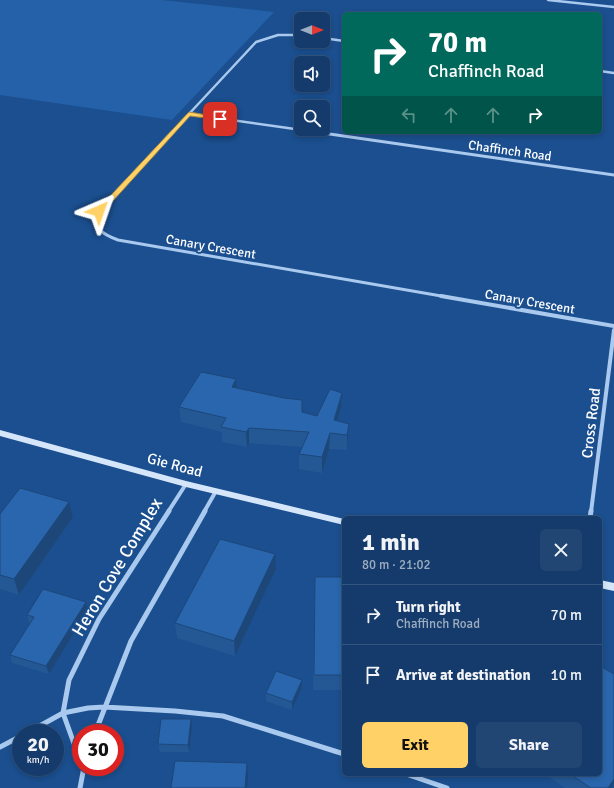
<!DOCTYPE html>
<html lang="en">
<head>
<meta charset="utf-8">
<style>
  :root { --surface:#143b6b; --page:#214673; --text:#f1f3f6; --muted:#9dadc1; --line:#33557e; --accent:#ffd166 }
  body { margin:0; font-family:Signika,sans-serif; background:var(--page); color:var(--text); height:100vh; display:flex; flex-direction:column; font-size:15px; white-space:nowrap }
  * { box-sizing:border-box; margin:0 }
  p { font-size:13px; color:var(--muted) }
  .icon { flex:none; width:22px; height:22px; fill:none; stroke:currentColor; stroke-width:2; stroke-linecap:round; stroke-linejoin:round }
  .map { position:relative; flex:1; overflow:hidden }
  .drawer { position:absolute; left:342px; top:516px; width:260px; height:260px; display:flex; flex-direction:column; background:var(--surface); border-radius:6px; box-shadow:0 2px 6px #0003,0 0 0 1px var(--line) }
  .drawer>* { flex:none }
  .guide { position:absolute; left:342px; top:12px; width:260px; height:122px; border-radius:6px; box-shadow:0 2px 6px #0003,0 0 0 1px var(--line); background:#00695c; color:#fff; overflow:hidden }
  .needle { width:26px; rotate:90deg }
  .controls { position:absolute; left:294px; top:12px; display:grid; gap:8px }
  .controls a { display:grid; place-items:center; width:36px; height:36px; border-radius:6px; background:var(--surface); box-shadow:0 2px 6px #0003,0 0 0 1px var(--line); font-size:20px }
  .speed { position:absolute; left:12px; top:724px; display:flex; gap:8px; font-size:20px; font-weight:700; text-align:center }
  .speed>* { display:grid; place-content:center; width:52px; height:52px; border-radius:50%; background:var(--surface); box-shadow:0 2px 6px #0003,0 0 0 1px var(--line); line-height:1 }
  .speed small { font-size:10px; font-weight:400 }
  .speed .limit { border:6px solid #d22; background:#fff; color:#111 }
  .pin { position:absolute; display:grid; place-items:center; width:34px; height:34px; color:#fff; margin:-17px; border-radius:8px; box-shadow:0 2px 6px #0006 }
  .me { position:absolute; width:44px; margin:-22px; rotate:43deg; stroke-linejoin:round; filter:drop-shadow(0 0 3px #0008) }
  .turn { display:flex; align-items:center; gap:14px; height:84px; padding:0 20px; font-size:18px }
  .turn .icon { width:52px; height:52px; stroke-width:2.5 }
  .turn b { display:block; font-size:28px; line-height:34px }
  .lanes { display:flex; align-items:center; height:38px; padding:0 20px; background:#0003; justify-content:center; gap:20px; direction:ltr }
  .lanes .off { opacity:.35 }
  .round { display:grid; place-items:center; flex:none; width:42px; height:42px; border-radius:6px; background:var(--page) }
  .overview { display:flex; align-items:center; justify-content:space-between; height:68px; padding:0 20px }
  h1 { font-size:24px; font-weight:800; line-height:30px }
  .action { display:flex; gap:8px; margin-top:auto; padding:8px 20px }
  .action a { flex:1; height:46px; border-radius:6px; background:var(--accent); color:#111; font-size:16px; font-weight:800; line-height:46px; text-align:center }
  .action a+a { background:var(--page); color:var(--text) }
  ul { padding:0; list-style:none }
  li { display:flex; align-items:center; gap:12px; height:60px; padding:0 20px; border-top:1px solid var(--line) }
  li div { flex:1 }
  li b { display:block; font-size:15px }
  li em { font-style:normal }
  .map>svg:first-child { display:block }
</style>
</head>
<body>
<div class="map">
<svg width="614" height="788" viewBox="0 0 614 788">
  <rect width="100%" height="100%" fill="#1b4f8f"/>
  <!-- green -->
  <path fill="#2461a8" d="M 0,0 L 162,0 L 274,12 L 172,120 L 0,95 Z"/>
  <g fill="none" stroke-linecap="round" stroke-linejoin="round">
    <!-- street-far3 -->
    <path stroke="#a9c9ee" stroke-width="2.5" d="M 548,0 L 614,7
      M 323,38 L 344,41
      M 600,71 L 614,73
      M 189,114 L 302,130
      M 174,130 L 256,42 L 278,35 L 301,35"/>
    <!-- street-far2 -->
    <path stroke="#a9c9ee" stroke-width="3" d="M 175,129 L 99,211 C 93,229 102,234 118,240 L 447,297
      M 295,129 L 614,175"/>
    <!-- street-far1 -->
    <path stroke="#a9c9ee" stroke-width="4" d="M 441,296 L 614,326
      M 168,512 L 186,484
      M 204,512 L 216,491
      M 591,512 L 614,330"/>
    <!-- street -->
    <path stroke="#a9c9ee" stroke-width="5" d="M 590,518 L 591,511
      M 27,733 L 63,713 L 88,708 L 104,707 L 175,711 L 223,716 L 344,754
      M 95,733 L 131,641 L 205,511
      M 0,747 L 21,736
      M 81,763 L 63,713 L 69,680 L 99,619 L 169,511
      M 406,774 L 447,788
      M 80,788 L 84,767"/>
    <!-- secondary -->
    <path fill="#d6e6fa" fill-rule="evenodd" d="M 0,430 L 186,481 L 344,519 L 344,525 L 186,487 L 0,436 Z
      M 600,580 L 614,583 L 614,591 L 600,588 Z"/>
  </g>
  <!-- wall -->
  <path fill="#245895" d="M 237,388 L 302,412 L 317,416 L 342,393 L 341,408 L 338,421 L 349,424 L 348,439 L 347,450 L 329,449 L 322,473 L 299,469 L 299,454 L 302,447 L 249,443 L 247,447 L 222,442 L 222,432 L 181,422 L 179,407 Z
    M 69,502 L 73,517 L 19,595 L 0,589 L 0,514 Z
    M 276,569 L 235,656 L 177,638 L 175,623 Z
    M 315,577 L 344,577 L 344,690 L 313,690 Z
    M 88,610 L 49,674 L 12,663 L 10,655 L 30,623 L 29,623 L 27,615 Z
    M 302,680 L 302,687 L 292,710 L 266,701 L 266,693 Z
    M 192,727 L 189,752 L 160,752 L 158,744 Z
    M 545,774 L 600,774 L 614,784 L 611,788 L 565,788 Z"/>
  <!-- shaded-wall -->
  <path fill="#1d4779" d="M 236,379 L 237,394 L 232,387 Z
    M 342,393 L 341,408 L 334,434 L 334,420 Z
    M 349,424 L 348,439 L 347,450 L 347,435 Z
    M 249,428 L 249,443 L 247,447 L 246,432 Z
    M 330,433 L 329,449 L 322,473 L 322,457 Z
    M 69,502 L 73,517 L 19,595 L 14,579 Z
    M 275,554 L 276,569 L 235,656 L 234,641 Z
    M 86,602 L 88,610 L 49,674 L 46,666 Z
    M 302,680 L 302,687 L 292,710 L 292,702 Z
    M 191,719 L 192,727 L 189,752 L 188,745 Z
    M 247,763 L 248,777 L 247,788 L 245,788 Z
    M 614,779 L 614,784 L 611,788 L 608,788 Z"/>
  <!-- building -->
  <path fill="#2a66ad" stroke="#1d4779" d="M 201,372 L 236,379 L 232,387 L 284,398 L 302,400 L 302,412 L 317,416 L 330,389 L 342,393 L 334,420 L 349,424 L 347,435 L 330,433 L 322,457 L 299,454 L 309,432 L 249,428 L 246,432 L 221,427 L 226,418 L 179,407 Z
    M 20,488 L 69,502 L 14,579 L 0,575 L 0,514 Z
    M 220,539 L 275,554 L 234,641 L 175,623 Z
    M 315,577 L 344,577 L 344,675 L 314,675 Z
    M 43,589 L 86,602 L 46,666 L 10,655 L 34,617 L 27,615 Z
    M 600,666 L 614,674 L 614,779 L 608,788 L 591,788 L 570,774 L 600,774 Z
    M 276,671 L 302,680 L 292,702 L 266,693 Z
    M 161,719 L 191,719 L 188,745 L 158,744 Z
    M 175,761 L 247,763 L 245,788 L 171,788 Z"/>
  <!-- route -->
  <path fill="#ffd166" stroke="#a68842" d="M 189,112 L 220,117 L 223,119 L 220,120 L 190,116 L 102,213 L 97,213 L 97,210 Z"/>
  <g text-anchor="middle" stroke-width="4" stroke-linejoin="round" paint-order="stroke">
    <!-- far-street labels -->
    <g font-size="13" fill="#fff" stroke="#1b4f8f">
      <text transform="translate(510 150) rotate(8)" y="5">Chaffinch Road</text>
      <text transform="translate(211 246) rotate(10)" y="5">Canary Crescent</text>
      <text transform="translate(530 301) rotate(10)" y="5">Canary Crescent</text>
    </g>
    <!-- street labels -->
    <g font-size="15" fill="#fff" stroke="#1b4f8f">
      <text transform="translate(591 423) rotate(-83)" y="5">Cross Road</text>
      <text transform="translate(175 465) rotate(15)" y="5">Gie Road</text>
    </g>
    <!-- near-street labels -->
    <g font-size="18" fill="#fff" stroke="#1b4f8f">
      <text transform="translate(117 567) rotate(-59)" y="6">Heron Cove Complex</text>
    </g>
  </g>
</svg>
<div class="controls">
<a><svg class="needle" viewBox="-14 -14 28 28"><path d="M0-13l5 13h-10z" fill="#e53935"/><path d="M0 13l5-13h-10z" fill="#9dadc1"/></svg></a>
<a><svg class="icon" aria-label="sound" viewBox="0 0 24 24"><path d="M4 9h4l5-4v14l-5-4H4zM17 9q2 3 0 6"/></svg></a>
<a><svg class="icon" aria-label="search" viewBox="0 0 24 24"><circle cx="10" cy="10" r="6"/><path d="M15 15l6 6"/></svg></a>
</div>
<div class="speed"><div>20<small>km/h</small></div><div class="limit">30</div></div>
<div class="pin" style="left:220px;top:119px;background:#d93025"><svg class="icon" aria-label="arrive" viewBox="0 0 24 24"><path d="M6 21V4h12l-3 4 3 4H6"/></svg></div>
<svg class="me" style="left:99px;top:211px" viewBox="-20 -20 40 40"><path d="M0-17L14 15 0 8-14 15z" fill="#ffd166" stroke="#fff" stroke-width="4"/></svg>
<div class="guide">
<div class="turn"><svg class="icon" aria-label="right" viewBox="0 0 24 24"><path d="M7 20v-9h11M14 6l5 5-5 5"/></svg><div><b>70 m</b>Chaffinch Road</div></div>
<div class="lanes"><svg class="icon off" aria-label="left" viewBox="0 0 24 24"><path d="M17 20v-9H6M10 6l-5 5 5 5"/></svg><svg class="icon off" aria-label="ahead" viewBox="0 0 24 24"><path d="M12 20V5M6 11l6-6 6 6"/></svg><svg class="icon off" aria-label="ahead" viewBox="0 0 24 24"><path d="M12 20V5M6 11l6-6 6 6"/></svg><svg class="icon" aria-label="right" viewBox="0 0 24 24"><path d="M7 20v-9h11M14 6l5 5-5 5"/></svg></div>
</div>
<section class="drawer">
<div class="overview"><div><h1>1 min</h1><p>80 m · 21:02</p></div><a class="round"><svg class="icon" aria-label="close" viewBox="0 0 24 24"><path d="M6 6l12 12M18 6L6 18"/></svg></a></div>
<ul>
<li><svg class="icon" aria-label="right" viewBox="0 0 24 24"><path d="M7 20v-9h11M14 6l5 5-5 5"/></svg><div><b>Turn right</b><p>Chaffinch Road</p></div><em>70 m</em></li>
<li><svg class="icon" aria-label="arrive" viewBox="0 0 24 24"><path d="M6 21V4h12l-3 4 3 4H6"/></svg><div><b>Arrive at destination</b></div><em>10 m</em></li>
</ul>
<div class="action"><a>Exit</a><a>Share</a></div>
</section>
</div>
</body>
</html>
